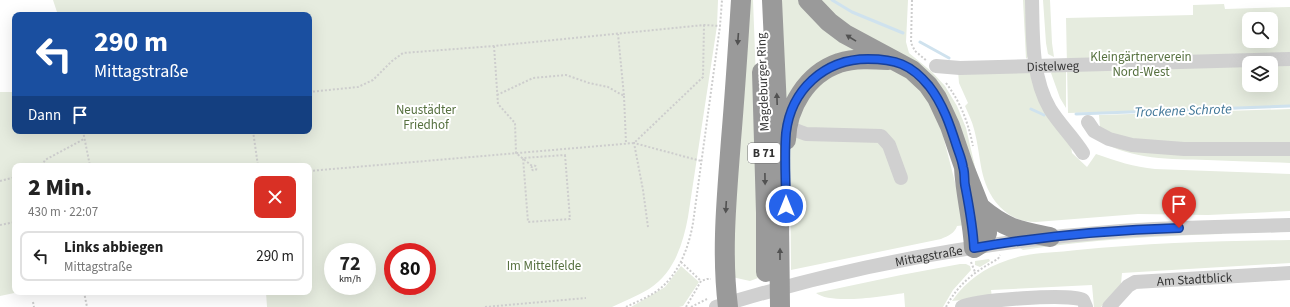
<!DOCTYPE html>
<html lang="de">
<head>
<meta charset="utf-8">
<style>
  :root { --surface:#fff; --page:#f2f2f2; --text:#222; --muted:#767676; --line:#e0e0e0 }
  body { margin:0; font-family:"Source Sans 3",sans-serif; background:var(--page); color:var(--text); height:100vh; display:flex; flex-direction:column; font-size:15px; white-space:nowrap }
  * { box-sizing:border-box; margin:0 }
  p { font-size:13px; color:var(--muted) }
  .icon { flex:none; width:22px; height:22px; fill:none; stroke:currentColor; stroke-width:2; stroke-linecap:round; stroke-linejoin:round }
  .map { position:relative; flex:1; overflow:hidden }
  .details { position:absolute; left:12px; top:163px; width:300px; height:132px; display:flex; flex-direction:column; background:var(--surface); border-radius:8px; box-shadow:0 4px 16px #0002 }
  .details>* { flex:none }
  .hud { position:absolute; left:12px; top:12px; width:300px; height:122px; border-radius:8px; box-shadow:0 4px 16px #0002; background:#1a4fa0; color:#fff; overflow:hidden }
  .controls { position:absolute; left:1242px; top:12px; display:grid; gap:8px }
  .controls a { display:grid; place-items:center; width:36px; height:36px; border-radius:8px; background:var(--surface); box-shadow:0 4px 16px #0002; font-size:20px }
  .speed { position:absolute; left:324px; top:243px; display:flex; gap:8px; font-size:20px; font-weight:700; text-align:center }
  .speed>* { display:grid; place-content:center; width:52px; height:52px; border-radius:50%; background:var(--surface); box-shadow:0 4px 16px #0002; line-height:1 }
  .speed small { font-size:10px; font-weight:400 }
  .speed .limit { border:6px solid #d22; background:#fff; color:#111 }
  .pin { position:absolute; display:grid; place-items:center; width:34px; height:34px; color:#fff; margin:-41px -17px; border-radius:50% 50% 50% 0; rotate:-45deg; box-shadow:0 0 4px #0007 }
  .pin .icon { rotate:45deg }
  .me { position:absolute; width:44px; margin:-22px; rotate:0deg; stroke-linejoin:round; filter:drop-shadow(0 0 3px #0008) }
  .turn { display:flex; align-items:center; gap:14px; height:84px; padding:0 16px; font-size:18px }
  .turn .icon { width:52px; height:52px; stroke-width:2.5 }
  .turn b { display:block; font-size:28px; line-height:34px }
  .then { display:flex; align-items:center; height:38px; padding:0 16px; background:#0003; gap:8px; font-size:15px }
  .round { display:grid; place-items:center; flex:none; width:42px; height:42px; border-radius:8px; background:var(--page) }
  .summary { display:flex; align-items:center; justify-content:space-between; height:68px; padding:0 16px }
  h1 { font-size:24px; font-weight:800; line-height:30px }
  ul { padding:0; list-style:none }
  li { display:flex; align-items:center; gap:12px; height:50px; margin:0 8px 6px; padding:0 8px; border:2px solid var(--line); border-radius:8px }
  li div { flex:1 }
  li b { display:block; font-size:15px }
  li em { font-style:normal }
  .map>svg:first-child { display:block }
</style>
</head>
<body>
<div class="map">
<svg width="1290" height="307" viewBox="0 0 1290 307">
  <rect width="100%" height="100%" fill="#fff"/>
  <!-- green -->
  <path fill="#e6ecdf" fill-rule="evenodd" d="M 53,0 L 718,0 L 717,26 L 688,217 C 683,244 674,273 649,289 C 637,296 624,301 612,307 L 267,307 L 266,292 L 309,292 L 309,166 L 15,166 L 15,292 L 19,292 L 0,296 L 0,92 L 15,92 L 15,131 L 309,131 L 309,15 L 58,15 ZM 333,252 L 367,252 L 367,286 L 333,286 ZM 393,252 L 427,252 L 427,286 L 393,286 Z
    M 746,0 L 753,0 C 757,93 759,185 758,278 L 750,281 L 732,277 Z
    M 778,0 L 802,0 L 862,49 L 846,56 L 783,125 Z
    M 819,0 L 908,0 L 906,42 L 909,53 L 932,72 L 945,86 L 957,106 L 966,128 L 983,201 L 947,105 L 847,29 Z
    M 1023,0 L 1028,0 L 1031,53 L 1026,59 Z
    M 1043,0 L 1050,0 L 1052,43 L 1054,57 L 1048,54 L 1046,43 Z
    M 1224,4 L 1225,9 L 1290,7 L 1290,107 L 1068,113 L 1066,18 L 1193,15 L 1193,5 ZM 1249,19 L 1271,19 L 1271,41 L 1249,41 ZM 1249,63 L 1271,63 L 1271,85 L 1249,85 Z
    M 890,67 L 919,85 L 939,120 L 966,225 L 957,226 C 955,233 948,236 941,239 L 791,270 L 790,145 L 799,106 L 835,70 Z
    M 1057,67 L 1066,67 L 1066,108 L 1060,98 L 1051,73 Z
    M 1028,69 L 1070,139 L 1072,153 L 1087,167 L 1096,154 C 1116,161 1134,167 1155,169 L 1290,174 L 1290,211 L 1208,215 L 1138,214 L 1036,222 C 1021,222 1010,217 1000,207 C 978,183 982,158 974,129 C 972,121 968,113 965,106 L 968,103 L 959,83 L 958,71 Z
    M 1290,109 L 1290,147 L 1132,142 L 1100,128 L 1099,115 Z
    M 1100,141 L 1290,153 L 1290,163 C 1262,162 1235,161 1207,160 C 1170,159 1133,160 1100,141 Z
    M 1222,232 L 1222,234 C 1155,236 1089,240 1023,250 L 1020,248 C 1087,238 1154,235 1222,232 Z
    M 1290,240 L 1290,263 L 1122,273 L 1121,284 L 1101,307 L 1094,307 L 1092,285 L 991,290 L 992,297 L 952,301 C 967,280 984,268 1008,260 C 1029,252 1054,253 1077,250 C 1148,243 1219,241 1290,240 Z
    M 989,259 L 990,261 L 980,267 L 975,265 L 975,261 Z
    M 960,264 L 966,264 L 970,266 L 971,270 L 953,290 L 943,307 L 905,307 L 904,293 C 885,296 831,305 816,293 L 901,275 Z
    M 681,266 L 699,282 L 683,306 L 679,307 L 631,307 L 665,287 Z"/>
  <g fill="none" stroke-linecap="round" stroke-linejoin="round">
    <!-- stream -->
    <path stroke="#cfe2ee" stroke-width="3" d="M 832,0 L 852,12 L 903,33
      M 920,42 L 949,58
      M 1031,109 L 1044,115
      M 1076,114 L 1290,106"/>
    <!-- path -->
    <path stroke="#cdcdcd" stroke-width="2" stroke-dasharray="2 2" stroke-linecap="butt" d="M 912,0 L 911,43 L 915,51 L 927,61
      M 494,46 L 498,104 L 515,123 L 516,153 L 532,166
      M 946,83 C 961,103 968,122 973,146
      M 309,92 L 358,87 L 373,80 L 392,61 L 403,53 L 494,46 L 704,25 L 720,26
      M 497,95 L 533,78 L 566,75 L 589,83 L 608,87 L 624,96 L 618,34
      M 624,96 L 626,143
      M 83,131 L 90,166
      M 253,131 L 258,166
      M 565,155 L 570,219 L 528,222 L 523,158 Z
      M531.5 168a2.5 2.5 0 1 1 5 0a2.5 2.5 0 1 1-5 0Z
      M 42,166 L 45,160 L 84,139
      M 309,171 L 634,143 L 703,77 L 704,25
      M 0,181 L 15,177
      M 0,225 L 15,222
      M 648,227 L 643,190 L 634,143 L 701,161
      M 681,262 L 701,281
      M 971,262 L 975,272
      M 84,292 L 87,307
      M 33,302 L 34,307
      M 485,307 L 586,298
      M 626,307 C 638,301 652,296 662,287 C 680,271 689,246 693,223 L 720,26 L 722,0
      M 686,307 L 701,281 L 707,279 L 711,279
      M 691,307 L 707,299
      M 946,307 C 959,283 974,272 998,259 L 1000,255"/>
    <!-- minor -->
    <g stroke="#d0d0d0" stroke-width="14">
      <path d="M 1032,0 C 1033,36 1031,76 1050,109 C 1060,125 1073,137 1083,153"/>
      <path id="s1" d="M 936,66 L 960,68 L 1290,59"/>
      <path d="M 1088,122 L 1094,131 L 1109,139 L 1132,145 L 1184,149 L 1290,149"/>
      <path d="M 787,127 L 806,134 L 881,136 L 889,145 L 901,178"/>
      <path id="s2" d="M 716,307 C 848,266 984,241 1121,231 C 1177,227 1234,227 1290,225"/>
      <path d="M 962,307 C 975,300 1071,293 1083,300 L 1086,307"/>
      <path id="s3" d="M 1109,307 L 1128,286 L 1135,282 L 1290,273"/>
    </g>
    <!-- highway -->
    <path stroke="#9a9a9a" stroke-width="20" d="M 772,0 L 778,130 L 780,307
      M 808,0 L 829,22 L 845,34 L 912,70 L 928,85 L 937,98 L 950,126 L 964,167 L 985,220 L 987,233 L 982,243 L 974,248 C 973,221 965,194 964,167
      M 762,72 L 766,213 L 766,272
      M 786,140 C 787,107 807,74 839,63 C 855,58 872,59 888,60
      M 981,208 C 1006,229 1019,231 1050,237
      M 728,307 C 721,251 727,195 731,140 C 735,93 738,47 741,0"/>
  </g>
  <!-- one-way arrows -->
  <defs><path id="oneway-solid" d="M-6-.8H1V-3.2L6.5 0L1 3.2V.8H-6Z"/></defs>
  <g fill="#525252">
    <use href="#oneway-solid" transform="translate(851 38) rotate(-148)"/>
    <use href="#oneway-solid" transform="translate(738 39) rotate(94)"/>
    <use href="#oneway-solid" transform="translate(777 99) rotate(-92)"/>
    <use href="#oneway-solid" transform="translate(765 179) rotate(89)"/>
    <use href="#oneway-solid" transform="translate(726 207) rotate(93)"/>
    <use href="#oneway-solid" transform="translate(780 254) rotate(-90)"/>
  </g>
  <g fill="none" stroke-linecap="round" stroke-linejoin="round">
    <!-- route casing -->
    <g stroke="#184099" stroke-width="10">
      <path id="route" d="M 786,206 C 786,182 784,157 786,133 C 791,90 824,59 868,59 C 895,59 911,64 929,86 C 943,104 950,125 957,147 C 959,153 962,160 963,167 C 965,173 964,179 965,185 C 969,206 973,226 974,248 C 1042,236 1111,230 1179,228"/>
    </g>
    <!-- route -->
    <use href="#route" stroke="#2563eb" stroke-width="7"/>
  </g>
  <g text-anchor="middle" stroke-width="4" stroke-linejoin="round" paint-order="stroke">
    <!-- shield labels -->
    <rect fill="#fff" stroke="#707070" stroke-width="1" x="748" y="143" width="32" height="20" rx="3"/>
    <g font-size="12" font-weight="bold" fill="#333">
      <text x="764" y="157">B 71</text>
    </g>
    <!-- park labels -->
    <g font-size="13" fill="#56703f" stroke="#fff">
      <text x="1141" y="61">Kleingärtnerverein<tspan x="1141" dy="15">Nord-West</tspan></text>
      <text x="426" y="114">Neustädter<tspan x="426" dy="15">Friedhof</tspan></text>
      <text x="544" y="270">Im Mittelfelde</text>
    </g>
    <!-- street labels -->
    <g font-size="13" fill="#333" stroke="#fff">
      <text dy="5" stroke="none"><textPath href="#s1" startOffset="117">Distelweg</textPath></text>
      <text transform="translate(762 82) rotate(-92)" y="5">Magdeburger Ring</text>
      <text dy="5" stroke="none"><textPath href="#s2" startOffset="219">Mittagstraße</textPath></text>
      <text dy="5" stroke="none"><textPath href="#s3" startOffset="96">Am Stadtblick</textPath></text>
    </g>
    <!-- water labels -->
    <g font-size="14" font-style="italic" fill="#3f7597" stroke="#fff">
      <text transform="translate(1183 110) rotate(-2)" y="5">Trockene Schrote</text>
    </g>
  </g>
</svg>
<div class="controls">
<a><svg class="icon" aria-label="search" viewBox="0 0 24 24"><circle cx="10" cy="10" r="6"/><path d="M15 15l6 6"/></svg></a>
<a><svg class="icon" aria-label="layers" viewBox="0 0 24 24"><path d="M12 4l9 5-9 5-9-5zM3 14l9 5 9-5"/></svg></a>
</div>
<div class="speed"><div>72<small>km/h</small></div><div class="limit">80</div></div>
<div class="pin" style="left:1179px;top:228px;background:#d93025"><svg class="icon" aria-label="arrive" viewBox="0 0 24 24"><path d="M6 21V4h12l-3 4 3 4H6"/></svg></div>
<svg class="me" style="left:786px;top:206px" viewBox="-20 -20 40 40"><circle r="17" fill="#2563eb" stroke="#fff" stroke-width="3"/><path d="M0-11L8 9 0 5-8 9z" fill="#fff"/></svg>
<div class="hud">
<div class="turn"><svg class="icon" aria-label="left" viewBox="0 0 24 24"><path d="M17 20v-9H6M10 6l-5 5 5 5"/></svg><div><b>290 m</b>Mittagstraße</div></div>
<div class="then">Dann<svg class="icon" aria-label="arrive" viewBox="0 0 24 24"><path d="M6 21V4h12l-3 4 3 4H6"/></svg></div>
</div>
<section class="details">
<div class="summary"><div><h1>2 Min.</h1><p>430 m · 22:07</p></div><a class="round" style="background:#d93025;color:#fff"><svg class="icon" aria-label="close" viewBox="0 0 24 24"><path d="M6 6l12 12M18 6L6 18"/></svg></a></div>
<ul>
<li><svg class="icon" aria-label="left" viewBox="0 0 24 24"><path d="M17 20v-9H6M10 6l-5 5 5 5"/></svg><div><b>Links abbiegen</b><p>Mittagstraße</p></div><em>290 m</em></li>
</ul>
</section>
</div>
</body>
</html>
